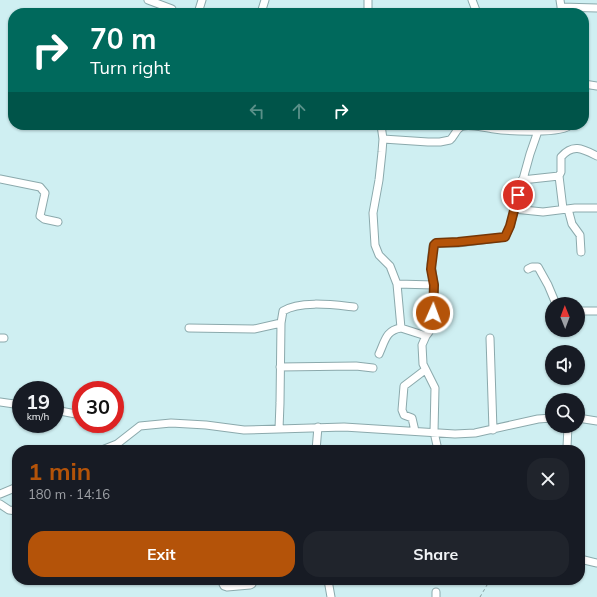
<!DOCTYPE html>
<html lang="en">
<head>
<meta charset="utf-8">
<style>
  :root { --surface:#171b24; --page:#20242c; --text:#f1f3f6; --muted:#9ea1a6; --accent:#b45309 }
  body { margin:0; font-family:Mulish,sans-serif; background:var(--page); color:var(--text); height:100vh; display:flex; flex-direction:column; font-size:15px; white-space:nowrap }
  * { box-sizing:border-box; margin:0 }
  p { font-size:13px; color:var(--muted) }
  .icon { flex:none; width:22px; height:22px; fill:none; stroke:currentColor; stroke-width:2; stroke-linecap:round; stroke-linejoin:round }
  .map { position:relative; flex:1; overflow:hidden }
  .sheet { position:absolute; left:12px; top:445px; width:573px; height:140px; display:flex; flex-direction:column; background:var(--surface); border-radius:16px; box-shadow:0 1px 3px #0004 }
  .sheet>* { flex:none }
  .top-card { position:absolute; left:8px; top:8px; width:581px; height:122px; border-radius:16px; box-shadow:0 1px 3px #0004; background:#00695c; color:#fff; overflow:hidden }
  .needle { width:26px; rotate:359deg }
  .controls { position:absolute; left:545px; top:297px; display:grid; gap:8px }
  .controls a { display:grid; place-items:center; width:40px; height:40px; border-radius:50%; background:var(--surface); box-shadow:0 1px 3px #0004; font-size:20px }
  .speed { position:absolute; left:12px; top:381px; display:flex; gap:8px; font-size:20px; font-weight:700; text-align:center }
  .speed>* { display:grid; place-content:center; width:52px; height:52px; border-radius:50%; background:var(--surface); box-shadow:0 1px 3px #0004; line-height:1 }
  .speed small { font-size:10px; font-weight:400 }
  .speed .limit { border:6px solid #d22; background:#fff; color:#111 }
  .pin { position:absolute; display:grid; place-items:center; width:34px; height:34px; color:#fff; margin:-17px; border:2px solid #fff; border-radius:50%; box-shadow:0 1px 4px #0007 }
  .me { position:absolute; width:44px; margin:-22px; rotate:2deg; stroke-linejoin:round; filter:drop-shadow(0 0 3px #0008) }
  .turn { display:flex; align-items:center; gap:14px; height:84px; padding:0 16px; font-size:18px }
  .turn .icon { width:52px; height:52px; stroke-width:2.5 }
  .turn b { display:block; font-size:28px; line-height:34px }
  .lanes { display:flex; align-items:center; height:38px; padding:0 16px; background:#0003; justify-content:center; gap:20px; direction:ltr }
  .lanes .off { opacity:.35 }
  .round { display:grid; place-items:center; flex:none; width:42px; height:42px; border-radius:16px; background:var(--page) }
  .summary { display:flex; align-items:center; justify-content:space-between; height:68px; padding:0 16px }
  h1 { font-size:24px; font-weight:700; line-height:30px; color:var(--accent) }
  .primary-button { display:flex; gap:8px; margin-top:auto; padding:8px 16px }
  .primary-button a { flex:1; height:46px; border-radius:16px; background:var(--accent); color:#fff; font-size:16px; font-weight:700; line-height:46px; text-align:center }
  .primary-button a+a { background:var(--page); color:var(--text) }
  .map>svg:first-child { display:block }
</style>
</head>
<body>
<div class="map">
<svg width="597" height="597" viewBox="0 0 597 597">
  <rect width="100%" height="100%" fill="#cfeff2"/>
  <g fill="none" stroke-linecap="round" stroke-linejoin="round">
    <!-- street casing -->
    <g stroke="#8ba9ac" stroke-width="9">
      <path id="street" d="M 148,0 L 172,9
        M 472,0 L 477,13
        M 560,0 L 562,13
        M 561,7 L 597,8
        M 198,13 L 202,0
        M 261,13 L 265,0
        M 368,13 L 368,0
        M 584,84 L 597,86
        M 383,139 L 428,142 L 440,142 L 450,140 C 455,136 456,128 463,126 C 472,124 484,128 494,129 C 507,131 563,134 570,125
        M 559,176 L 563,209
        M 0,179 L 40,187 L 45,193 L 40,216 L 44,219 L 58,222
        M 522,180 L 559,176 L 561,172 L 561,157 C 573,143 583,149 597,156
        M 514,209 L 543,212 L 575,208 L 597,208
        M 568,209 L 572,224 L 580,235 L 581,252
        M 528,269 L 532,267 L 538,267 L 548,285 L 556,304
        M 397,284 L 434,285
        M 578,311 L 597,311
        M 189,328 L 254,329 L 281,323
        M 401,328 L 426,336
        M 0,338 L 4,338
        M 490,338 L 493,430
        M 379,354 C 385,341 386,330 401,328 L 397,284 L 390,266 L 379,255 L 375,245 L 373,213 L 379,180 L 382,152 L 383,139 L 381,125
        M 280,367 L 356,366 L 373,368
        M 0,402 L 21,405
        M 55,410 L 81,415
        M 578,418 L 597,421
        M 279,429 L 280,403 L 281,323 L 283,311 C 300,300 335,305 354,307
        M 415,431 L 412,418 L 404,415 L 402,410 L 404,386 L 425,370
        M 567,447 L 568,426
        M 102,450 L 117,444 L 140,426 L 171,423 L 206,425 L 244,430 L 344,427 L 455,434 L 475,433 L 538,419 L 552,418
        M 316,450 L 318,427
        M 438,450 L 434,432 L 435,388 L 423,364 L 422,345 L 426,336 L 429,332 L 433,321 L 434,285 L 431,264 L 433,246 L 436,243 L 458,243 L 505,237 L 510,226 L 530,154 L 538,131
        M 0,494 L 17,487
        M 0,504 L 9,510 L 17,511
        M 580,559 L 597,563
        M 221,580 L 224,586 L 227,587 L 250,585 L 252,584 L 254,580
        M 328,580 L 331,597
        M 436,592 L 436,597"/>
    </g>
    <!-- path -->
    <path stroke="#849c9e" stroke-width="1" stroke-dasharray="3 3" stroke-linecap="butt" d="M 480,597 L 490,580"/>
    <!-- street -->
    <use href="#street" stroke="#fff" stroke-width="7"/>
  </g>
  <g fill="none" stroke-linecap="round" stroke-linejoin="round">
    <!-- route casing -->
    <g stroke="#753606" stroke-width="10">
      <path id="route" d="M 433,313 L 434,285 L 431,269 L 434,245 L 436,243 L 458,242 L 505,237 L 510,226 L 518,195"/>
    </g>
    <!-- route -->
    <use href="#route" stroke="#b45309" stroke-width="7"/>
  </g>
</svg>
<div class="controls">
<a><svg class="needle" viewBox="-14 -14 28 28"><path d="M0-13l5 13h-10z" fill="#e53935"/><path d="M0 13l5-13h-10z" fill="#9ea1a6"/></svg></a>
<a><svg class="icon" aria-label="sound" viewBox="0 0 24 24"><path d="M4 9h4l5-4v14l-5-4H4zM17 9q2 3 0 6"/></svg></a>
<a><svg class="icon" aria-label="search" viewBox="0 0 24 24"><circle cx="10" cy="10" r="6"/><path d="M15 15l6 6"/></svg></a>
</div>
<div class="speed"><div>19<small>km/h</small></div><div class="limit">30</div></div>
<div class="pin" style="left:518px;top:195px;background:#d93025"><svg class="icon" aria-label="arrive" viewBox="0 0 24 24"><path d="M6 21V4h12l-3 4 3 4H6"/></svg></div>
<svg class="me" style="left:433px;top:313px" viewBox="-20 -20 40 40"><circle r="17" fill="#b45309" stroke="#fff" stroke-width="3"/><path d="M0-11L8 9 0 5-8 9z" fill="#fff"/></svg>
<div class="top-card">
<div class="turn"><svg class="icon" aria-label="right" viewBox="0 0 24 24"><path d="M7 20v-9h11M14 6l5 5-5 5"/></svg><div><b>70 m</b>Turn right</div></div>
<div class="lanes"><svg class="icon off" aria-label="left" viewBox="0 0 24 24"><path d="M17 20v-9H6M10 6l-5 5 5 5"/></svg><svg class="icon off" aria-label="ahead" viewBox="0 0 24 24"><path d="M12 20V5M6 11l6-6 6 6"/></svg><svg class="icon" aria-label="right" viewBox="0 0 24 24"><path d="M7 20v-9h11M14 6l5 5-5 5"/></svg></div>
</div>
<section class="sheet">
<div class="summary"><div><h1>1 min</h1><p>180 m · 14:16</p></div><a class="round"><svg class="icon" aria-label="close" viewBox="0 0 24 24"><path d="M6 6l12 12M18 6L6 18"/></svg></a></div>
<div class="primary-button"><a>Exit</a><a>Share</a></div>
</section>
</div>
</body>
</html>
